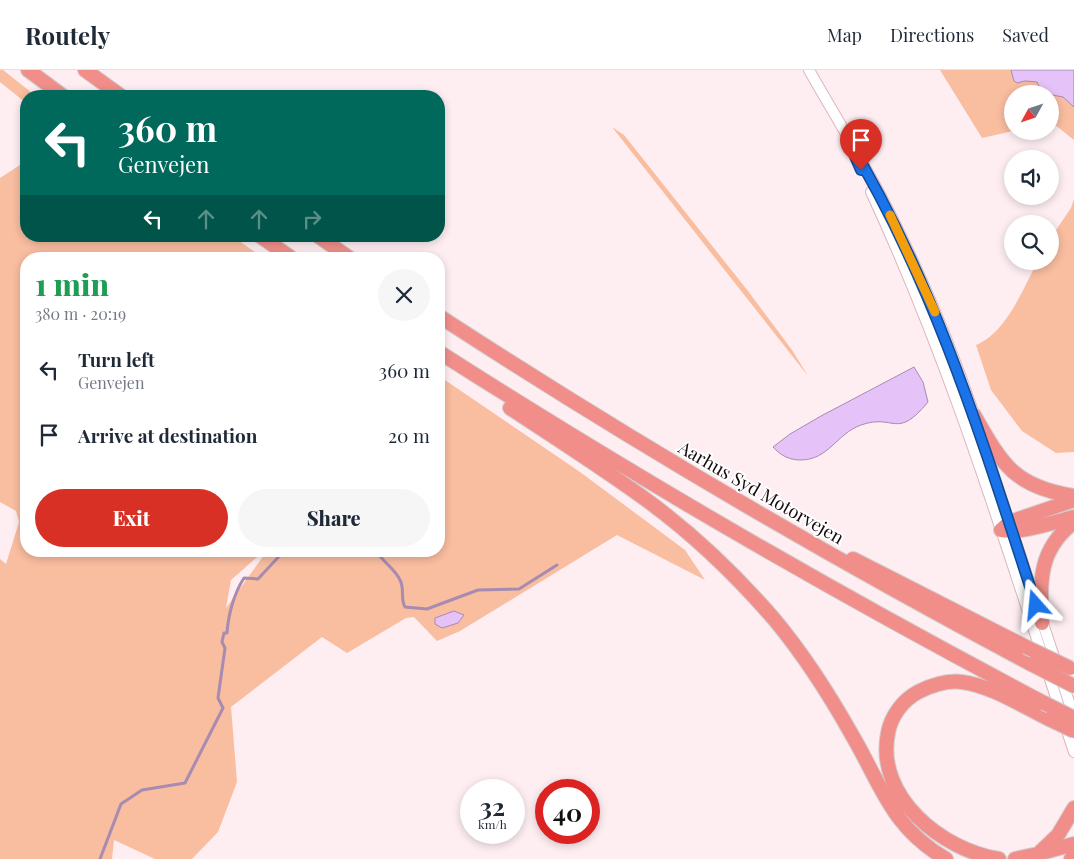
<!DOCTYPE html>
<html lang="en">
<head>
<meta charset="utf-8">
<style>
  :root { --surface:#fff; --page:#f6f6f7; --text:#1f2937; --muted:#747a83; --line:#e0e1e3; --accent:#d93025 }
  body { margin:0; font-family:"Playfair Display",serif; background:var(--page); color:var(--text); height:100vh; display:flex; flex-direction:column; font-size:19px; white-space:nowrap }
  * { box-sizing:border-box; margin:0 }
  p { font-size:16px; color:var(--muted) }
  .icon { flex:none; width:28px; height:28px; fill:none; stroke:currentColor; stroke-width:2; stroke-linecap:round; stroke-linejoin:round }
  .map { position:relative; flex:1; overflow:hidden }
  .panel { position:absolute; left:20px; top:182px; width:425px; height:305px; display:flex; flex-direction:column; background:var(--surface); border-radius:20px; box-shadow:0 2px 8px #0003 }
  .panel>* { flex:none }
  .hud { position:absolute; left:20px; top:20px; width:425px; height:152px; border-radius:20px; box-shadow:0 2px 8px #0003; background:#00695c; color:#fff; overflow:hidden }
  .needle { width:32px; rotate:230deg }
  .tools { position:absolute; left:1004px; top:15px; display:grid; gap:10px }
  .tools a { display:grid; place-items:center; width:55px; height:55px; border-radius:50%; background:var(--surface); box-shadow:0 2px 8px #0003; font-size:25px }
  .speed { position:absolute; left:460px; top:709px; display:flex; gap:10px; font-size:25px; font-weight:700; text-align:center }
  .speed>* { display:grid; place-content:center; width:65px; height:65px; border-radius:50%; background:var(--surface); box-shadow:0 2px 8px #0003; line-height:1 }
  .speed small { font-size:12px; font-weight:400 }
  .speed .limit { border:8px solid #d22; background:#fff; color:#111 }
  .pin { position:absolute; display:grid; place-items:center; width:42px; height:42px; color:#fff; margin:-51px -21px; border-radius:50% 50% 50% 0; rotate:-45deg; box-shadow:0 0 5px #0007 }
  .pin .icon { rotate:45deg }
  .me { position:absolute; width:55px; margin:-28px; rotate:342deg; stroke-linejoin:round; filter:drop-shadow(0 0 4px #0008) }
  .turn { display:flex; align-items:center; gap:18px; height:105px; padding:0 15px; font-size:22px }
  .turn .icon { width:65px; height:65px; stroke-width:2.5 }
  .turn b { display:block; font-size:35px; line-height:42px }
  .lanes { display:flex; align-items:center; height:48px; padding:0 15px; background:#0003; justify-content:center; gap:25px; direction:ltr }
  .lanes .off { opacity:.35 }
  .round { display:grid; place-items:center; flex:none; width:52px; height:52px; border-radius:26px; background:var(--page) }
  .head { display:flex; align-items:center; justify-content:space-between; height:85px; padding:0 15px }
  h1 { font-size:30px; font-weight:800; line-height:38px; color:#1e9e55 }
  .primary-button { display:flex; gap:10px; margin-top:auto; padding:10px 15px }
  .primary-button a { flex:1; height:58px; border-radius:30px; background:var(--accent); color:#fff; font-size:20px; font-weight:800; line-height:58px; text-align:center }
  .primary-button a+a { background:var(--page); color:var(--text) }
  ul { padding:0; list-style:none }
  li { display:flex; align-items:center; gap:15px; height:65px; padding:0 15px }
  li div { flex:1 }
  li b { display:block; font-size:19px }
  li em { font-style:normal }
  header { display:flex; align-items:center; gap:30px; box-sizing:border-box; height:70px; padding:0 25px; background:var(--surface); border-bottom:1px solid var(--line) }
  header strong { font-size:24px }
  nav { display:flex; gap:28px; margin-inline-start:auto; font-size:18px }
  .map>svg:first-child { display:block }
</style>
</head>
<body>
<header>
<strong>Routely</strong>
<nav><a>Map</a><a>Directions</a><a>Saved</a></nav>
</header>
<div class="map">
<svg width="1074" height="789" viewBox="0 0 1074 789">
  <rect width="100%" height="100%" fill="#feeef2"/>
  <!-- green -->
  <path fill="#f9bda0" d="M 0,0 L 3,0 L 36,26 L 26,26 L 26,33 L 0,12 Z
    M 940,0 L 1074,0 L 1074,70 L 1054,54 L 1050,54 L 1050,24 L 1012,24 L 1013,61 L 982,68 Z
    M 612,57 L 624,65 L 748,221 L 792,280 L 808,306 Z
    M 26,91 L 26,166 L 232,166 L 265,189 L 26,189 L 26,481 L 264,481 L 231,510 L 226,538 L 267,481 L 439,481 L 439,306 L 580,402 L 685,480 L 705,510 L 617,465 L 460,561 L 437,571 L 414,547 L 406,548 L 347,583 L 322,567 L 231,637 L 237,712 L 218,762 L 192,789 L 155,789 L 114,770 L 112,789 L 0,789 L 0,489 L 6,494 L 19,452 L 16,441 L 0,432 L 0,108 Z
    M 1074,129 L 1074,382 L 1056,383 L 1022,361 L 991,320 L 976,275 C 1007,262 1022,220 1038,191 L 1050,191 L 1050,169 L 1071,138 Z"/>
  <!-- water -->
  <path fill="#e5c2f7" stroke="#a78bb1" d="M 1011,0 L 1074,0 L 1074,37 L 1063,27 L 1042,23 L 1037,12 L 1025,11 L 1017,13 L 1014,11 Z
    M 914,297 L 923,312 L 928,332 C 896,371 895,343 861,355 C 836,364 829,390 800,390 C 789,390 780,385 773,377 L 790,364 L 821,346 Z
    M 454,541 L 464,545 L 458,553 L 442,558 L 435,554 L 435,548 Z"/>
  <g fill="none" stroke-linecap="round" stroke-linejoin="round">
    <!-- stream -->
    <path stroke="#a78bb1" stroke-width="3" d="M 376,481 C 383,492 395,499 400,510 C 405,519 400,529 405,537 L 427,539 L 478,520 L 519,519 L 557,495
      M 100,789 L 121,734 L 142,720 L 185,713 L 223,638 L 218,628 L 225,578 L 222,572 L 224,563 L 227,563 C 228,546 234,523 244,508 L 258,509 L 284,481"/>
    <!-- minor casing -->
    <g stroke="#dbb5c0" stroke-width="12">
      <path id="minor" d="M 809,0 C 839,53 872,105 898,160 C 928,221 954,285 976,350
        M 871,122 C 955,302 1011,493 1074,682
        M 980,364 L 1074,647"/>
    </g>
    <!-- highway casing -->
    <g stroke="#d1cecf" stroke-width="16">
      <path id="highway" d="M 28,0 L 63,26
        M 85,0 L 121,26
        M 260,166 L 293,189
        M 318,166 L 351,189
        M 439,246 C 631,371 829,487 1031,594
        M 439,282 C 636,408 837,524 1044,633
        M 510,338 C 554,367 598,395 641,426 C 690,461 735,504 774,549 C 804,585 829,624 852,665 C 882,716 891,757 946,789
        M 974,345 C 1002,394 1014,417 1074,426
        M 1001,460 L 1010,452 L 1074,430
        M 1001,460 C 1026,463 1050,453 1074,447
        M 853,489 L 1026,577
        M 1042,553 C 1040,511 1038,480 1074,452
        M 1041,783 L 1074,774
        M 999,789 C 942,780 875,727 888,663 C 891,646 903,630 918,622 C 932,615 947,610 962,612 C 992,616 1022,636 1049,649
        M 1015,789 L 1038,784 L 1058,765 L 1074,738
        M 1071,789 L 1074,788"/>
    </g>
    <!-- minor -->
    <use href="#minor" stroke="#fff" stroke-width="10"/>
    <!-- highway -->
    <use href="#highway" stroke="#f18e8a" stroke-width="14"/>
    <!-- highway-bridge casing -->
    <g stroke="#d1cecf" stroke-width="16" stroke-linecap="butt">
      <path id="highway-bridge" d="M 1026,577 L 1070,598
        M 1031,594 L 1074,616
        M 1044,633 L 1074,648
        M 1049,649 L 1074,661"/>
    </g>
    <!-- highway-bridge -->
    <use href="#highway-bridge" stroke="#f18e8a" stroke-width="14"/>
  </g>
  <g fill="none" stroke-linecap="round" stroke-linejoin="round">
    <!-- route casing -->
    <g stroke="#114b97" stroke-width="12">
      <path id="route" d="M 861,100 L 848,70 C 936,215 984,376 1036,535"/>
    </g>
    <!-- route -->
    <use href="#route" stroke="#1a73e8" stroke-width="9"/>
    <!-- slow -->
    <path stroke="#f59e0b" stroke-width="9" d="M 890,145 L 935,242"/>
  </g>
  <g text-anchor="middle" stroke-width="4" stroke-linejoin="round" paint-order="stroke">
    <!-- street labels -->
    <g font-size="18" fill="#170a0e" stroke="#fff">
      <text transform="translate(761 423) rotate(30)" y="6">Aarhus Syd Motorvejen</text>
    </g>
  </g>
</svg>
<div class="tools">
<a><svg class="needle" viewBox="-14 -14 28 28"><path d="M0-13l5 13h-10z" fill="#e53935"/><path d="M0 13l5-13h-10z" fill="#747a83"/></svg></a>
<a><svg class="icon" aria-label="sound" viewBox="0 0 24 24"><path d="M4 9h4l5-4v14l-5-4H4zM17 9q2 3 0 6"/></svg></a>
<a><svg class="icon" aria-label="search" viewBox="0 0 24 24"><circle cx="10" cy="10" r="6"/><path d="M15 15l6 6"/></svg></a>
</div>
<div class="speed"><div>32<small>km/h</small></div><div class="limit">40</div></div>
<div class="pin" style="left:861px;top:100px;background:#d93025"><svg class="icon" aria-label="arrive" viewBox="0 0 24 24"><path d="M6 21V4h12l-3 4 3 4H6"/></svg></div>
<svg class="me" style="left:1036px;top:535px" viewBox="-20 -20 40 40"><path d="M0-17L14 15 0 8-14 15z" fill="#1a73e8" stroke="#fff" stroke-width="4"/></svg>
<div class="hud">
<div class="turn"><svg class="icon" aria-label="left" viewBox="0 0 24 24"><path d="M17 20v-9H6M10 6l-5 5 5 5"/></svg><div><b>360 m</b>Genvejen</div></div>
<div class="lanes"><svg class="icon" aria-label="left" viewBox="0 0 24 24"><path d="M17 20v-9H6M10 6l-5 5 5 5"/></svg><svg class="icon off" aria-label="ahead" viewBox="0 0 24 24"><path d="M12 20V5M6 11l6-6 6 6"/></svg><svg class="icon off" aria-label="ahead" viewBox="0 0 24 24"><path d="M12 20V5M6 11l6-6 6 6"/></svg><svg class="icon off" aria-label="right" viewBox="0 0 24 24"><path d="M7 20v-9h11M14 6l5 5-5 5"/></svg></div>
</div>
<section class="panel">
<div class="head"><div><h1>1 min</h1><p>380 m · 20:19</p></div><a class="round"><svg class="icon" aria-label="close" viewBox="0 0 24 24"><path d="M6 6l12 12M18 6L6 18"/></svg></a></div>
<ul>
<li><svg class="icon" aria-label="left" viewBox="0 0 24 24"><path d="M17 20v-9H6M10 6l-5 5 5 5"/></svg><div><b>Turn left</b><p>Genvejen</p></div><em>360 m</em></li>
<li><svg class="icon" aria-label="arrive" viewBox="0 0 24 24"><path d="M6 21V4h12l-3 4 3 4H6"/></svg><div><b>Arrive at destination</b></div><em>20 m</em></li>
</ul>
<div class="primary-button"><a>Exit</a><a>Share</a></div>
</section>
</div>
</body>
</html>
